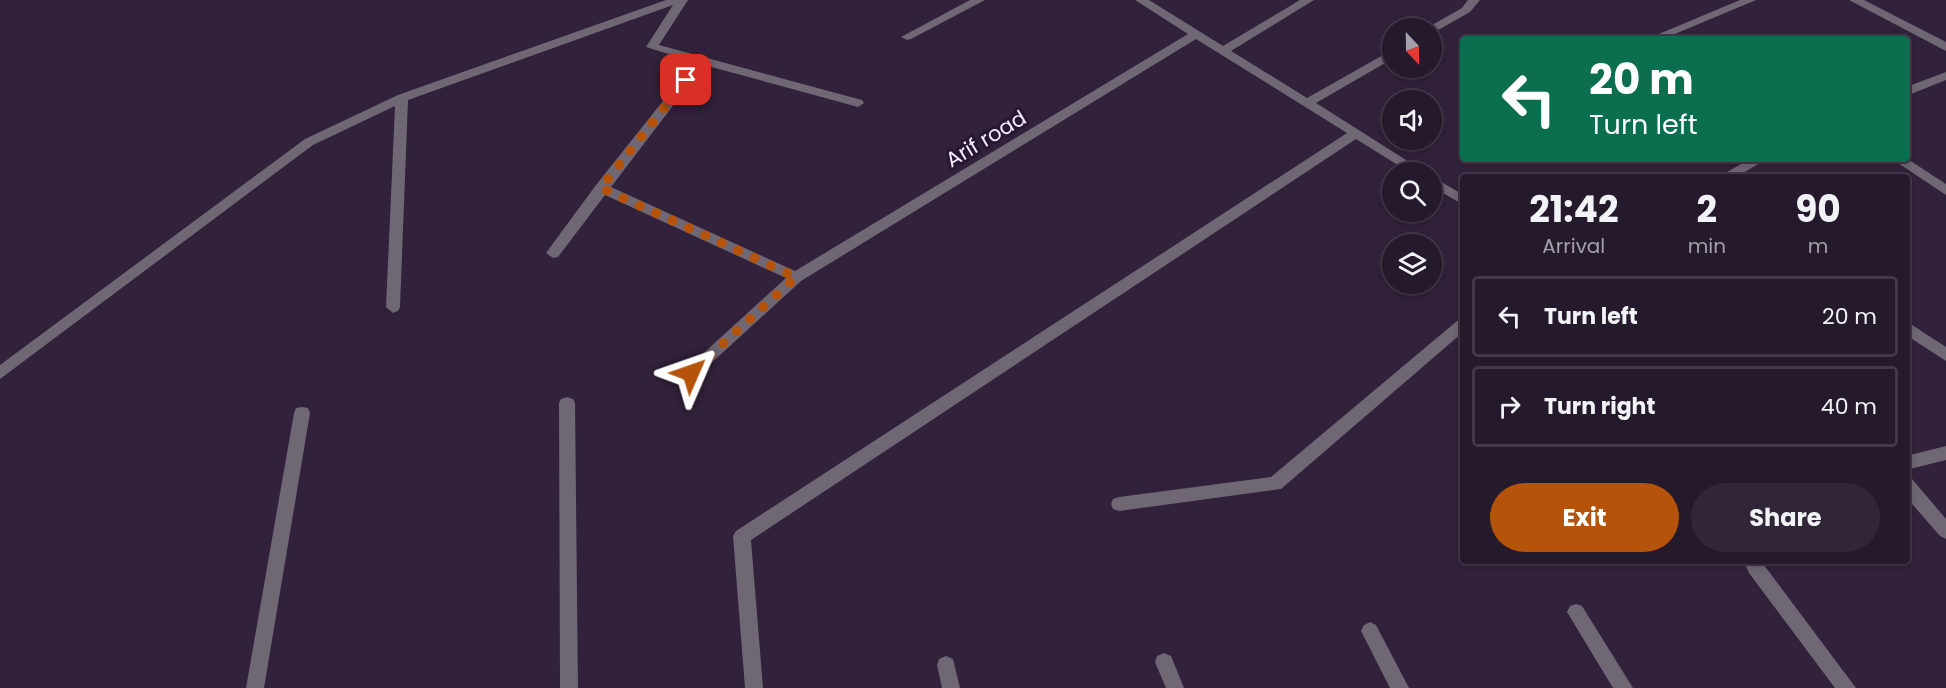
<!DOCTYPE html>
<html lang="en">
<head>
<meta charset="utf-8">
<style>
  :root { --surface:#25192c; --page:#312638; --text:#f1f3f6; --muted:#a3a0a9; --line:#423848; --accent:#b45309 }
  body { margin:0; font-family:Poppins,sans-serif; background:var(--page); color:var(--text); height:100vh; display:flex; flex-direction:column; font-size:22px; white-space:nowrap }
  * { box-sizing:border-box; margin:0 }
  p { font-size:20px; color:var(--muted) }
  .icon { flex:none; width:33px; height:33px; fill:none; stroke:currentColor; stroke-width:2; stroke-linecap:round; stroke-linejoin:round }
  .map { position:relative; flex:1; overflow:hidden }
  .drawer { position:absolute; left:1460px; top:174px; width:450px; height:390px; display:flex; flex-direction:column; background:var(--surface); border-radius:6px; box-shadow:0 3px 9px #0003,0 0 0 2px var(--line) }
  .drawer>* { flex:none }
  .banner { position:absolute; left:1460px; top:36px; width:450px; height:126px; border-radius:6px; box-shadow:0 3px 9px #0003,0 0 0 2px var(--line); background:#0b6e4f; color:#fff; overflow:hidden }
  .needle { width:39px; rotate:158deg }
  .tools { position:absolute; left:1382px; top:18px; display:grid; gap:12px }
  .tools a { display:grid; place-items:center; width:60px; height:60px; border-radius:50%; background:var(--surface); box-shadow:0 3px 9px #0003,0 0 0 2px var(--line); font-size:30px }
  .pin { position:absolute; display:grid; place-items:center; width:51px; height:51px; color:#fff; margin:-26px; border-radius:12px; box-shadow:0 3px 9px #0006 }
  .me { position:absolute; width:66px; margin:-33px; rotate:47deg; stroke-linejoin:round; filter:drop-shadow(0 0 4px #0008) }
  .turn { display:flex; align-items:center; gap:21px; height:126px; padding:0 30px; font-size:27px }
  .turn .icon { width:78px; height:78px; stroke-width:2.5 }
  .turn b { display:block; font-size:42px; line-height:51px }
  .eta { display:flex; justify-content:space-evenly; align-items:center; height:102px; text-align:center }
  .eta b { font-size:36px; font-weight:700; line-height:42px }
  .primary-button { display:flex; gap:12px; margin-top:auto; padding:12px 30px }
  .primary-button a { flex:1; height:69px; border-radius:36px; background:var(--accent); color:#fff; font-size:24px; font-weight:700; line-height:69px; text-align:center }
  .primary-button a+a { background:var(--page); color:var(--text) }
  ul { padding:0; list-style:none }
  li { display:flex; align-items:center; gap:18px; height:81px; margin:0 12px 9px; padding:0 18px; border:3px solid var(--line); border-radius:6px }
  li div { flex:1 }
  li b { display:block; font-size:22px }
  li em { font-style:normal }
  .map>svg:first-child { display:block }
</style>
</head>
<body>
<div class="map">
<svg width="1946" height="688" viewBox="0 0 1946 688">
  <rect width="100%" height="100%" fill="#31213a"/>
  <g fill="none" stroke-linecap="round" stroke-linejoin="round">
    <!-- minor -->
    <path fill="#6f6774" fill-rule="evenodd" d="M 666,0 L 688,0 L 659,45 L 862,100 L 864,103 L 858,107 L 704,65 L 611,187 L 795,271 L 1188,34 L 1135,0 L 1149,0 L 1223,46 L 1300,0 L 1314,0 L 1231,51 L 1307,98 L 1392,50 L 1392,59 L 1316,103 L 1425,172 L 1409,172 L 1356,139 L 751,540 L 763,688 L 745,688 L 733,536 L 736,531 L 1347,133 L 1196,39 L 801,281 L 696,377 L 686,377 L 683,373 L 686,369 L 786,278 L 605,195 L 558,257 L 553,258 L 546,253 L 596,185 L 694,62 L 646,47 L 673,5 L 408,100 L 400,307 L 398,311 L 393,313 L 386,307 L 395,106 L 313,145 L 0,379 L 0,365 L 305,139 L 398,95 Z
      M 970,0 L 985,0 L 911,39 L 907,40 L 901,37 Z
      M 1468,0 L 1480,0 L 1470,12 L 1431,34 L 1431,28 L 1427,28 L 1462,8 Z
      M 1740,0 L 1756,0 L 1663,39 L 1647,39 Z
      M 1849,0 L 1864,0 L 1946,42 L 1946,51 Z
      M 1946,72 L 1946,80 L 1906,96 L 1906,87 Z
      M 1906,158 L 1946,184 L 1946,195 L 1892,159 Z
      M 1750,159 L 1767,159 L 1736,177 L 1718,177 Z
      M 1431,176 L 1462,194 L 1462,204 L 1431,186 Z
      M 1462,319 L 1462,333 L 1281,489 L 1119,511 L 1113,509 L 1111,504 L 1113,499 L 1119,497 L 1271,477 L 1457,321 Z
      M 1906,321 L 1946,347 L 1946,361 L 1906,335 Z
      M 567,397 L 573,399 L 575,403 L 578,688 L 560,688 L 559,403 L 561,399 Z
      M 302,407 L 308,408 L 310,413 L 264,688 L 246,688 L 294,413 L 296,408 Z
      M 1946,446 L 1946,460 L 1906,470 L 1906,456 Z
      M 1906,477 L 1912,479 L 1946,519 L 1946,539 L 1940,536 L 1906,497 Z
      M 1749,561 L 1761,561 L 1856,688 L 1835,688 L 1749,573 L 1746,567 Z
      M 1576,604 L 1582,606 L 1633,688 L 1613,688 L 1567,612 L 1570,606 Z
      M 1370,622 L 1376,625 L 1409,688 L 1390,688 L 1361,631 L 1364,625 Z
      M 1164,653 L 1171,656 L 1184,688 L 1166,688 L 1155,662 L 1157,656 Z
      M 946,656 L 953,659 L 960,688 L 942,688 L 937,665 L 939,659 Z"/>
  </g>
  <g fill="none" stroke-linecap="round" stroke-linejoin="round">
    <!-- route -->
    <path stroke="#b45309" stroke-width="10" stroke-dasharray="0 18" d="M 686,80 L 601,188 L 796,277 L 691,373"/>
  </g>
  <g text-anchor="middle" stroke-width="6" stroke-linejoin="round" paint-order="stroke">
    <!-- street labels -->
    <g font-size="21" fill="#f4eafb" stroke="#271730">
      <text transform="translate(986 139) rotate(-31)" y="7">Arif road</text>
    </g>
  </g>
</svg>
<div class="tools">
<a><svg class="needle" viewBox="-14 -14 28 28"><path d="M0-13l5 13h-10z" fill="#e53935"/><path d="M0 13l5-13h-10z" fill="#a3a0a9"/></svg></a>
<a><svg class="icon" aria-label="sound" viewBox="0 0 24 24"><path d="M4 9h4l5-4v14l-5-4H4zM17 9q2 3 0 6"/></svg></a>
<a><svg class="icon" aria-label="search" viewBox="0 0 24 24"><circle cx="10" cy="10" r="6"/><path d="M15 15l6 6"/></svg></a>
<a><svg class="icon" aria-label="layers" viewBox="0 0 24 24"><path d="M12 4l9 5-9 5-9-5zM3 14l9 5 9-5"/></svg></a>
</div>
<div class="pin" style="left:686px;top:80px;background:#d93025"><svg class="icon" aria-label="arrive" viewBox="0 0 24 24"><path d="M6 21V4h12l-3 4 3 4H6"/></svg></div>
<svg class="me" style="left:691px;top:373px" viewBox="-20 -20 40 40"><path d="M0-17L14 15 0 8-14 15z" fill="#b45309" stroke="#fff" stroke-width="4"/></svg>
<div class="banner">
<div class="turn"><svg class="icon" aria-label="left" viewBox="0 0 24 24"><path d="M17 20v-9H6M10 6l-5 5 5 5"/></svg><div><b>20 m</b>Turn left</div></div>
</div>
<section class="drawer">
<div class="eta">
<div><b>21:42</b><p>Arrival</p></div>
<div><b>2</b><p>min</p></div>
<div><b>90</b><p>m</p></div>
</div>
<ul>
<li><svg class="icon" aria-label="left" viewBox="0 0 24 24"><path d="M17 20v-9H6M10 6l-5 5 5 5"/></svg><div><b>Turn left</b></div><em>20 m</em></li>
<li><svg class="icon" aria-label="right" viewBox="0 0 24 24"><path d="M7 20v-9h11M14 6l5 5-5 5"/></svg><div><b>Turn right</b></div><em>40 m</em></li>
</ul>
<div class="primary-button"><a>Exit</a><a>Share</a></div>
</section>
</div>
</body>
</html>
